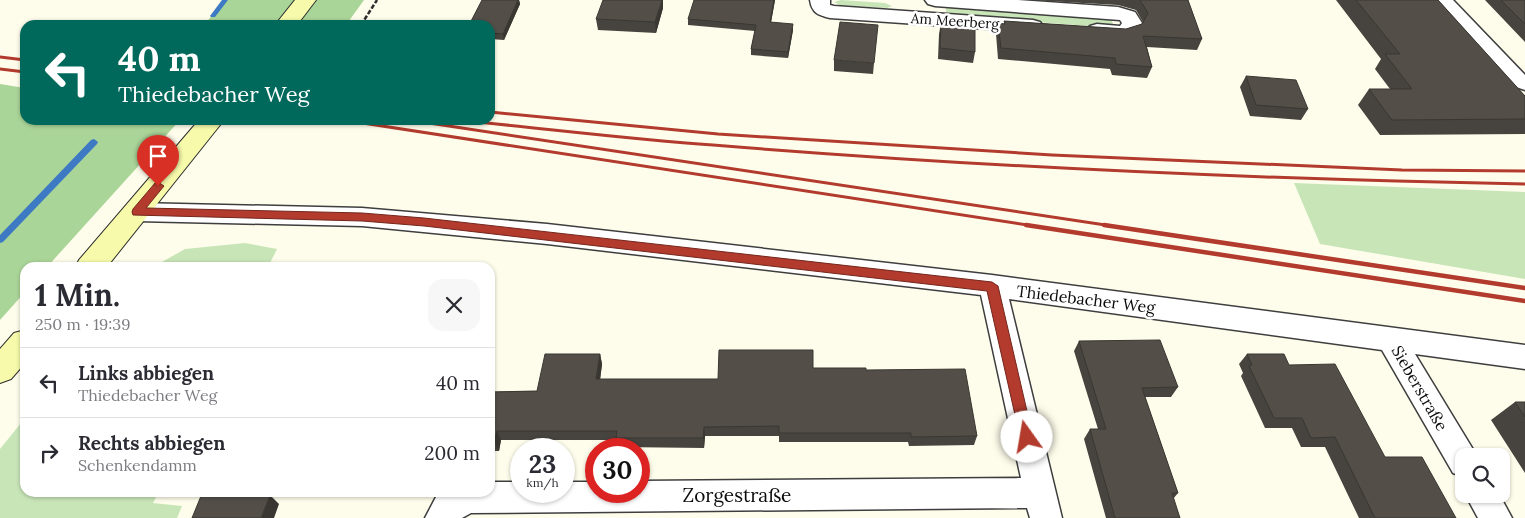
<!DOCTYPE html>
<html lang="de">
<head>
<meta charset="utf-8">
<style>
  :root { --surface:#fff; --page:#f7f7f7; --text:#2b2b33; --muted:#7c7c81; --line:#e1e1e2 }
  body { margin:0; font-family:Lora,serif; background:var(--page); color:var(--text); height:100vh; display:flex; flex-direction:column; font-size:19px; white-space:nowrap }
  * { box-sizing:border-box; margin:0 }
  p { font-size:16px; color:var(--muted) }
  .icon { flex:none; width:28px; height:28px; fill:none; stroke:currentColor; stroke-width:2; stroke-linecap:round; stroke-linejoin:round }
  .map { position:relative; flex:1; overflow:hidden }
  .sheet { position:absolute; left:20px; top:262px; width:475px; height:235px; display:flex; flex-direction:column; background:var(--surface); border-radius:15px; box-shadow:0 1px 4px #0004 }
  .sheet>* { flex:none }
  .top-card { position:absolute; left:20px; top:20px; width:475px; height:105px; border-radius:15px; box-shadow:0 1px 4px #0004; background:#00695c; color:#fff; overflow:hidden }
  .tools { position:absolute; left:1455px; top:448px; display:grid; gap:10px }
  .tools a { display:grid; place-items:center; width:55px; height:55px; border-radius:10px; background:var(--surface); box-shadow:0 1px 4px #0004; font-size:25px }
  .speed { position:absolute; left:510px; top:438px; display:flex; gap:10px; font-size:25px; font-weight:700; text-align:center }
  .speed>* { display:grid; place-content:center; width:65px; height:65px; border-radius:50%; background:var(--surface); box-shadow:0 1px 4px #0004; line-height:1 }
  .speed small { font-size:12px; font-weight:400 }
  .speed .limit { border:8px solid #d22; background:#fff; color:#111 }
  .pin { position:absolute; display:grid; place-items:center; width:42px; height:42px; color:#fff; margin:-51px -21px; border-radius:50% 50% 50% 0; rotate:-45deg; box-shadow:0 0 5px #0007 }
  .pin .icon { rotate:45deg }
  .me { position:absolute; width:55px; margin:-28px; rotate:347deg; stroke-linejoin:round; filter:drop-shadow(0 0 4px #0008) }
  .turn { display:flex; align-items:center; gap:18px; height:105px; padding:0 15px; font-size:22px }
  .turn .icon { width:65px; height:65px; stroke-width:2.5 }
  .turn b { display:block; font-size:35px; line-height:42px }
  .round { display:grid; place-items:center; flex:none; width:52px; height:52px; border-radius:15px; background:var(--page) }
  .overview { display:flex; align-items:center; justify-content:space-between; height:85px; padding:0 15px }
  h1 { font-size:30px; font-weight:700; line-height:38px }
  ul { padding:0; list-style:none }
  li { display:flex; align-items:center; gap:15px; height:70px; padding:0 15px; border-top:1px solid var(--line) }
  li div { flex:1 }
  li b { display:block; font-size:19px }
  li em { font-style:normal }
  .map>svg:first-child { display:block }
</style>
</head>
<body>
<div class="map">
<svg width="1525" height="518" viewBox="0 0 1525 518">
  <rect width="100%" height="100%" fill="#fefdeb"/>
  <!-- green -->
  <path fill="#c8e5b7" d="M 841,0 L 885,3 L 892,6 L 887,8 L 840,5 L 834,2 Z
    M 946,7 L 1109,17 L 1113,23 L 1111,26 L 1102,27 L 955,16 L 946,12 Z
    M 1294,183 L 1525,192 L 1525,279 L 1320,244 Z
    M 245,243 L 277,249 L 268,267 L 153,267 L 185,249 Z
    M 25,418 L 25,492 L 158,493 L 153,503 L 182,506 L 177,518 L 0,518 L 0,449 Z"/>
  <!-- forest -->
  <path fill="#aad598" d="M 225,0 L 364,0 L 346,25 L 204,25 Z
    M 0,84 L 25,88 L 25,120 L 180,120 L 47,267 L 25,268 L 25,292 L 0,320 Z"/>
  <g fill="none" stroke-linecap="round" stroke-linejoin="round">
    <!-- stream -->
    <path fill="#3e7ac4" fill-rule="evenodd" d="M 222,0 L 228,0 L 215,17 L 211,17 L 210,16 Z
      M 94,139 L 98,142 L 97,144 L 3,242 L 0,243 L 0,235 L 91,140 Z"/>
    <!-- street casing -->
    <g stroke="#3e3e3e" stroke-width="3">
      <path id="street" d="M 810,0 L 830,0 L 830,5 L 834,6 L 1033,20 L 1040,22 L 1043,26 L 1040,30 L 1033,32 L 830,18 C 818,15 812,13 810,0 Z
        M 925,0 L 1018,0 L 1118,7 L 1135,12 L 1142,23 L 1137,33 C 1122,39 1106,38 1090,34 L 1087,30 L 1090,26 L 1097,24 L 1120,26 L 1122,23 L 1120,20 L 935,6 L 928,4 Z
        M 1432,0 L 1453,0 L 1525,75 L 1525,90 L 1507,84 Z
        M 137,203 L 362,208 L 547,224 L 992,275 L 1525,345 L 1525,369 L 1415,354 L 1477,456 L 1464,456 L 1464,477 L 1453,473 L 1382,350 L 1009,299 L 1062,518 L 1030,518 L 1027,508 L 471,513 L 462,518 L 425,518 L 436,497 L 446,492 L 490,492 L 490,482 L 521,482 L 521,491 L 564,491 L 564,482 L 596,482 L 596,491 L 639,491 L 639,481 L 1021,478 L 981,295 L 547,244 L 362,226 L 137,221 L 128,218 L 124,212 L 128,206 Z
        M 1465,494 L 1499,494 L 1512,518 L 1478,518 Z"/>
    </g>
    <!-- secondary casing -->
    <g stroke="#2d2d2d" stroke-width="2">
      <path id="secondary" d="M 295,0 L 316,0 L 297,25 L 275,25 Z
        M 199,120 L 224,120 L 106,268 L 75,268 L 79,260 Z
        M 25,330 L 25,363 L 11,379 L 0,383 L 0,349 L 14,333 Z"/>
    </g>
    <!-- path -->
    <path stroke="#2d2d2d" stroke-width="2.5" stroke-dasharray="4.5 2" stroke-linecap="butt" d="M 361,25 L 377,0"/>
    <!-- street -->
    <use href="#street" fill="#fff" fill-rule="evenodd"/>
    <!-- secondary -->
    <use href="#secondary" fill="#f6faaa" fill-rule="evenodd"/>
    <!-- rail-far1 -->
    <path stroke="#b23b2d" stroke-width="3" d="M 0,57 L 25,60
      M 0,69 L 25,72
      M 490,112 L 718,134 L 1052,155 L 1402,170 L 1525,171
      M 343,120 L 1034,226
      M 409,120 L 1112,226
      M 456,120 C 542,128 627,139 713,145 C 983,167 1254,179 1525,184"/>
    <!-- rail -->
    <path stroke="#b23b2d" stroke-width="4.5" d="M 1026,225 L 1525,301
      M 1104,225 L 1525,288"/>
  </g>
  <!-- wall -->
  <path fill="#47433e" d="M 482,0 L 519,0 L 520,4 L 504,40 L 490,39 L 490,25 Z
    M 775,0 L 771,22 L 793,30 L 788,58 L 751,55 L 751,49 L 755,31 L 688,25 L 688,19 Z
    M 1030,0 L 1188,0 L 1202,39 L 1197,50 L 1147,47 L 1152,67 L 1147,78 L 1112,75 L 1110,69 L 998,59 L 996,34 L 998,23 L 1004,24 L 1004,21 L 1126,29 L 1142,24 L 1143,22 L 1136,10 L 1118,5 Z
    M 1336,0 L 1438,0 L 1525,96 L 1525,134 L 1380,135 L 1358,105 L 1369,89 L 1390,89 L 1375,69 L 1381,59 Z
    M 1485,0 L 1525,0 L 1525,42 Z
    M 663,8 L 656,33 L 598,30 L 596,19 Z
    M 941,23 L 975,52 L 973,63 L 938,59 L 939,34 Z
    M 834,60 L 874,63 L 873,74 L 834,71 Z
    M 1246,76 L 1308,109 L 1301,120 L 1250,116 L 1240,87 Z
    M 1079,341 L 1178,387 L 1171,397 L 1145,397 L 1178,493 L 1173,499 L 1180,518 L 1106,518 L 1084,439 L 1090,429 L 1098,429 L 1074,351 Z
    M 600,354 L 602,364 L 600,379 L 718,379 L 813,368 L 866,370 L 977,436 L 974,445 L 909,446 L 908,442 L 779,442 L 779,436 L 705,436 L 704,448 L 619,447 L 617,440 L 501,440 L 499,451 L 490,451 L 490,392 L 537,391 Z
    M 1247,354 L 1289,365 L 1385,457 L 1456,518 L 1359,518 L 1325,447 L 1301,447 L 1292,428 L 1265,428 L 1241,376 L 1243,373 L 1239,364 Z
    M 1515,402 L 1525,402 L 1525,473 L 1491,420 Z"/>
  <!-- shaded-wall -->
  <path fill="#3a3732" d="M 518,0 L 519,0 L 520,4 L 504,40 L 503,34 Z
    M 662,0 L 663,0 L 663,8 L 656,33 L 655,22 Z
    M 774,0 L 775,0 L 770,28 L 770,22 Z
    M 793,24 L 793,30 L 788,58 L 788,52 Z
    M 600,354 L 602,364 L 599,389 L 596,379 Z
    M 490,368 L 493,375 L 490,387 Z
    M 704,427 L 705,436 L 704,448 L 703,438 Z
    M 497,431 L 501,440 L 499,451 L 494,442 Z
    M 270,495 L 279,504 L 274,518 L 261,518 Z"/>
  <!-- building -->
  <path fill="#534e48" stroke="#3a3732" d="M 482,0 L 518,0 L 503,34 L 490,33 L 490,25 L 469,25 Z
    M 603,0 L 662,0 L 655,22 L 596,19 Z
    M 694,0 L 774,0 L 770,22 L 793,24 L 788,52 L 751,49 L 756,25 L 688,19 Z
    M 1140,0 L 1188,0 L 1202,39 L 1143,36 L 1152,67 L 1116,64 L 1115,58 L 1001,48 L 998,23 L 1005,24 L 1004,21 L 1126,29 L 1142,24 L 1148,13 Z
    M 1356,0 L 1438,0 L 1525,96 L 1525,119 L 1392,120 L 1369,89 L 1412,89 L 1385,54 L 1400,54 Z
    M 1501,0 L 1525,0 L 1525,24 Z
    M 840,22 L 878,25 L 874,63 L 834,60 Z
    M 941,23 L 975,26 L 975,52 L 940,48 Z
    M 1246,76 L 1296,80 L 1308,109 L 1256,105 Z
    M 1160,340 L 1178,387 L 1142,388 L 1178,493 L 1172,493 L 1180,518 L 1115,518 L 1090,429 L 1106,429 L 1079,341 Z
    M 719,350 L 813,350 L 813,368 L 866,368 L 866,370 L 965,369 L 977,436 L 911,437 L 911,433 L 779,433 L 779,426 L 704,427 L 703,438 L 616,438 L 617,431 L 497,431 L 494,442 L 490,442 L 490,392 L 537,391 L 545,354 L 600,354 L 596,379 L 718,379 Z
    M 1247,354 L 1284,354 L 1289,365 L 1335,364 L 1385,457 L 1422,457 L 1456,518 L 1375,518 L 1335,437 L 1311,438 L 1302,418 L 1274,418 L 1249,366 L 1252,365 Z
    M 1515,402 L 1525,402 L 1525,417 Z
    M 270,495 L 261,518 L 192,518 L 201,496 Z"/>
  <!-- route -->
  <path fill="#b23b2d" stroke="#74261d" d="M 158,182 L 164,186 L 146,208 L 362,213 L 424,218 L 992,282 L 998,286 L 1033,437 L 1031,441 L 1027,443 L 1022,441 L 1020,437 L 987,291 L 424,226 L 362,221 L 133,215 L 132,212 L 133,209 L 155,183 Z"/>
  <g text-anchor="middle" stroke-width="5" stroke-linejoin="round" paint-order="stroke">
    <!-- far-street labels -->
    <g font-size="14" fill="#0b0b0b" stroke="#fff">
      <text transform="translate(955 21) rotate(4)" y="5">Am Meerberg</text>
    </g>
    <!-- street labels -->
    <g font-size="16" fill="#0b0b0b" stroke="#fff">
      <text transform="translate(1086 299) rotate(7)" y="6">Thiedebacher Weg</text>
      <text transform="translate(1420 388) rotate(60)" y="6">Sieberstraße</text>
    </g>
    <!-- near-street labels -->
    <g font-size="19" fill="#0b0b0b" stroke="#fff">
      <text x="737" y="502">Zorgestraße</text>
    </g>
  </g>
</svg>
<div class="tools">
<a><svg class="icon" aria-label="search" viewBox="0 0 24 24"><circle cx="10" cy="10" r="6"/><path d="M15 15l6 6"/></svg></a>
</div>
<div class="speed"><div>23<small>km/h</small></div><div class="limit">30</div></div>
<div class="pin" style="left:158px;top:186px;background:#d93025"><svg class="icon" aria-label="arrive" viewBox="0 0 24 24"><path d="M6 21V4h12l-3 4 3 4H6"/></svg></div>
<svg class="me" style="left:1027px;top:437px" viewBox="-20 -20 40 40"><circle r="19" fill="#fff"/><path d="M0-13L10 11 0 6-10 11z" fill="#b23b2d"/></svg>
<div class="top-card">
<div class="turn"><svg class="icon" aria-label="left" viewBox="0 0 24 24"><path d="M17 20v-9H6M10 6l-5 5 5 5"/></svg><div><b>40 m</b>Thiedebacher Weg</div></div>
</div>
<section class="sheet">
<div class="overview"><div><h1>1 Min.</h1><p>250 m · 19:39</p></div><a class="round"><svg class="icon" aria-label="close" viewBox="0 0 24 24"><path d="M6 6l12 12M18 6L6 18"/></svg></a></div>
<ul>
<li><svg class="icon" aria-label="left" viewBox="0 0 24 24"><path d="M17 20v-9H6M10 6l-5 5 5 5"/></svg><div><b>Links abbiegen</b><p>Thiedebacher Weg</p></div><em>40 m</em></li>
<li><svg class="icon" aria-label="right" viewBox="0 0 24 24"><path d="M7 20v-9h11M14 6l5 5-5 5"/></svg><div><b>Rechts abbiegen</b><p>Schenkendamm</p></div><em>200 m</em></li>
</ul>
</section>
</div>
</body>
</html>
